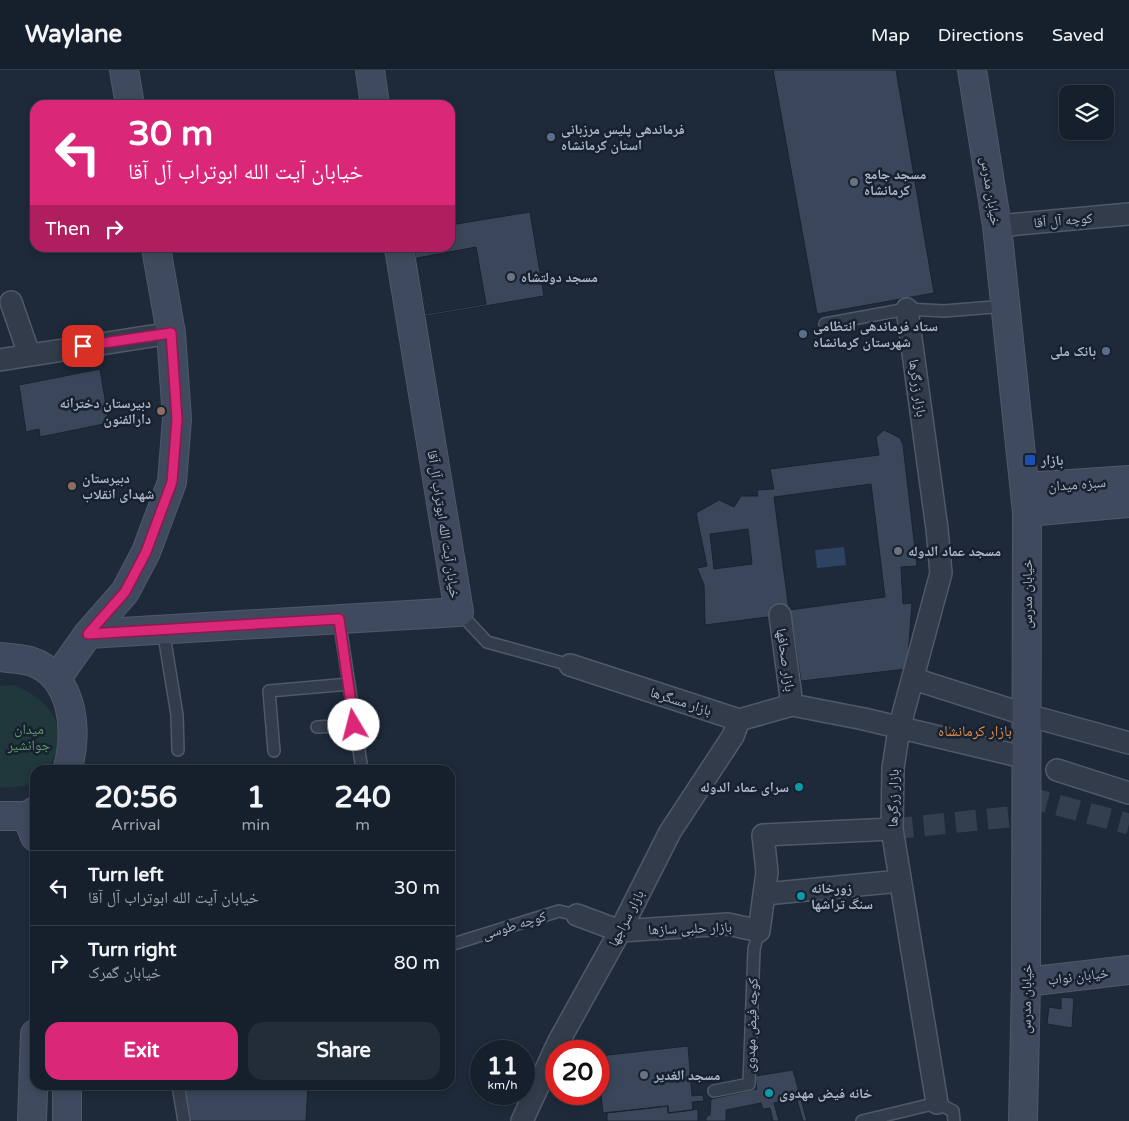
<!DOCTYPE html>
<html lang="en">
<head>
<meta charset="utf-8">
<style>
  :root { --surface:#16202c; --page:#232d38; --text:#f1f3f6; --muted:#9ea3a9; --line:#353e48; --accent:#db2777 }
  body { margin:0; font-family:"Varela Round","Noto Naskh Arabic",sans-serif; background:var(--page); color:var(--text); height:100vh; display:flex; flex-direction:column; font-size:19px; white-space:nowrap }
  * { box-sizing:border-box; margin:0 }
  p { font-size:16px; color:var(--muted) }
  .icon { flex:none; width:28px; height:28px; fill:none; stroke:currentColor; stroke-width:2; stroke-linecap:round; stroke-linejoin:round }
  .map { position:relative; flex:1; overflow:hidden }
  .details { position:absolute; left:30px; top:695px; width:425px; height:325px; display:flex; flex-direction:column; background:var(--surface); border-radius:15px; box-shadow:0 2px 8px #0003,0 0 0 1px var(--line) }
  .details>* { flex:none }
  .top-card { position:absolute; left:30px; top:30px; width:425px; height:152px; border-radius:15px; box-shadow:0 2px 8px #0003,0 0 0 1px var(--line); background:#db2777; color:#fff; overflow:hidden }
  .buttons { position:absolute; left:1059px; top:15px; display:grid; gap:10px }
  .buttons a { display:grid; place-items:center; width:55px; height:55px; border-radius:10px; background:var(--surface); box-shadow:0 2px 8px #0003,0 0 0 1px var(--line); font-size:25px }
  .speed { position:absolute; left:470px; top:970px; display:flex; gap:10px; font-size:25px; font-weight:700; text-align:center }
  .speed>* { display:grid; place-content:center; width:65px; height:65px; border-radius:50%; background:var(--surface); box-shadow:0 2px 8px #0003,0 0 0 1px var(--line); line-height:1 }
  .speed small { font-size:12px; font-weight:400 }
  .speed .limit { border:8px solid #d22; background:#fff; color:#111 }
  .pin { position:absolute; display:grid; place-items:center; width:42px; height:42px; color:#fff; margin:-21px; border-radius:10px; box-shadow:0 2px 8px #0006 }
  .me { position:absolute; width:55px; margin:-28px; rotate:352deg; stroke-linejoin:round; filter:drop-shadow(0 0 4px #0008) }
  .turn { display:flex; align-items:center; gap:18px; height:105px; padding:0 15px; font-size:22px }
  .turn .icon { width:65px; height:65px; stroke-width:2.5 }
  .turn b { display:block; font-size:35px; line-height:42px }
  .then { display:flex; align-items:center; height:48px; padding:0 15px; background:#0003; gap:10px; font-size:19px }
  .eta { display:flex; justify-content:space-evenly; align-items:center; height:85px; text-align:center }
  .eta b { font-size:30px; font-weight:700; line-height:35px }
  .button { display:flex; gap:10px; margin-top:auto; padding:10px 15px }
  .button a { flex:1; height:58px; border-radius:15px; background:var(--accent); color:#fff; font-size:20px; font-weight:700; line-height:58px; text-align:center }
  .button a+a { background:var(--page); color:var(--text) }
  ul { padding:0; list-style:none }
  li { display:flex; align-items:center; gap:15px; height:75px; padding:0 15px; border-top:1px solid var(--line) }
  li div { flex:1 }
  li b { display:block; font-size:19px }
  li em { font-style:normal }
  header { display:flex; align-items:center; gap:30px; box-sizing:border-box; height:70px; padding:0 25px; background:var(--surface); border-bottom:1px solid var(--line) }
  header strong { font-size:24px }
  nav { display:flex; gap:28px; margin-inline-start:auto; font-size:18px }
  .map>svg:first-child { display:block }
</style>
</head>
<body>
<header>
<strong>Waylane</strong>
<nav><a>Map</a><a>Directions</a><a>Saved</a></nav>
</header>
<div class="map">
<svg width="1129" height="1051" viewBox="0 0 1129 1051">
  <rect width="100%" height="100%" fill="#1e2a3a"/>
  <!-- green -->
  <path fill="#20383b" d="M 13,615 C 52,629 73,662 47,700 L 35,700 L 35,710 L 24,716 L 0,718 L 0,616 Z"/>
  <!-- water -->
  <path fill="#2e4361" d="M 844,477 L 846,495 L 817,498 L 815,480 Z"/>
  <!-- building -->
  <path fill="#3a475b" stroke="#192331" fill-rule="evenodd" d="M 773,0 L 896,0 L 934,223 L 817,244 Z
    M 530,142 L 544,226 L 426,246 L 414,178 L 450,178 L 450,155 ZM 476,177 L 486,234 L 427,244 L 417,188 Z
    M 100,299 L 109,353 L 40,367 L 39,359 L 26,362 L 19,315 Z
    M 884,360 L 900,368 L 903,375 L 917,496 L 901,497 L 903,534 L 912,533 L 907,599 L 801,611 L 791,544 L 705,555 L 704,515 L 697,498 L 707,496 L 696,443 L 719,430 L 734,437 L 741,426 L 758,426 L 757,420 L 774,419 L 770,399 L 879,385 L 876,367 ZM 871,414 L 885,527 L 789,540 L 774,427 ZM 748,459 L 752,494 L 714,499 L 710,464 Z
    M 1061,927 L 1074,928 L 1072,958 L 1047,954 L 1049,937 L 1061,939 Z
    M 688,976 L 692,1026 L 703,1025 L 704,1031 L 692,1032 L 693,1040 L 668,1043 L 668,1036 L 603,1043 L 601,1024 L 589,1025 L 599,1024 L 599,986 Z
    M 793,1000 L 807,1051 L 803,1051 L 796,1027 L 774,1033 L 779,1051 L 773,1051 L 770,1038 L 763,1039 L 761,1033 L 726,1040 L 726,1051 L 706,1051 L 706,1047 L 710,1045 L 711,1029 L 757,1019 L 755,1006 Z
    M 182,1015 L 308,1015 L 306,1051 L 188,1051 Z
    M 668,1036 L 668,1043 L 698,1039 L 698,1051 L 607,1051 L 607,1043 Z"/>
  <g fill="none" stroke-linecap="round" stroke-linejoin="round">
    <!-- street-tunnel -->
    <path stroke="#333f4f" stroke-width="21" stroke-dasharray="21 11" stroke-linecap="butt" d="M 1027,727 L 1129,754
      M 892,759 L 1027,745"/>
    <!-- lane casing -->
    <g stroke="#4f5968" stroke-width="14">
      <path id="lane" d="M 825,254 L 907,239 L 944,241 L 1006,236
        M 459,542 L 487,572 L 570,595
        M 339,549 L 362,700
        M 163,559 L 177,645 L 178,680
        M 317,657 L 354,655
        M 274,681 L 269,621 L 349,614
        M 450,875 L 559,841 L 577,845
        M 178,1015 L 184,1051
        M 714,1021 L 749,1014 L 754,879 L 759,861
        M 862,1051 L 937,1033 L 953,1041 L 954,1051"/>
    </g>
    <!-- street casing -->
    <g stroke="#4f5968" stroke-width="24">
      <path id="street" d="M 997,156 L 1129,144
        M 11,232 L 29,284
        M 907,239 L 937,459 L 941,503 L 899,659 L 893,698 L 892,759 L 937,1033
        M 0,290 L 171,263
        M 780,545 L 792,635
        M 570,595 L 739,650 L 792,635 L 864,649 L 1027,688
        M 914,609 L 1027,645 L 1129,673
        M 1057,700 L 1129,723
        M 765,824 L 900,811
        M 577,845 L 620,861 L 728,854 L 759,861 L 767,802 L 763,765 L 892,759
        M 522,1051 L 559,971 L 620,861 L 670,762 L 733,666 L 739,650"/>
    </g>
    <!-- secondary casing -->
    <g stroke="#4f5968" stroke-width="30">
      <path id="secondary" d="M 124,0 L 130,35
        M 370,0 L 375,35
        M 972,0 L 997,156 L 1027,442 L 1026,912 L 1023,1051
        M 1026,417 L 1129,410
        M 1027,442 L 1129,433
        M 88,564 L 459,542 L 399,178
        M 0,587 C 10,588 21,589 30,591 C 74,605 79,663 67,700
        M 57,608 L 88,564 L 125,522 L 146,482 L 172,412 L 177,349 L 171,263 L 156,178
        M 0,746 L 27,746 L 35,741
        M 27,746 L 35,767
        M 1026,912 L 1129,900
        M 32,1051 L 35,964
        M 67,1051 L 67,1015"/>
    </g>
    <!-- lane -->
    <use href="#lane" stroke="#323c4a" stroke-width="11"/>
    <!-- street -->
    <use href="#street" stroke="#323c4a" stroke-width="21"/>
    <!-- secondary -->
    <use href="#secondary" stroke="#3f4a5e" stroke-width="28"/>
  </g>
  <g fill="none" stroke-linecap="round" stroke-linejoin="round">
    <!-- route casing -->
    <g stroke="#8e194d" stroke-width="12">
      <path id="route" d="M 83,276 L 171,263 L 177,349 L 172,412 L 146,482 L 125,522 L 88,564 L 339,549 L 354,655"/>
    </g>
    <!-- route -->
    <use href="#route" stroke="#db2777" stroke-width="9"/>
  </g>
  <!-- markers -->
  <g fill="#5c6f8a" stroke="#18212f" stroke-width="2">
    <circle cx="551" cy="67" r="5"/>
    <circle cx="803" cy="264" r="5"/>
    <circle cx="1106" cy="281" r="5"/>
  </g>
  <g fill="#6b7280" stroke="#18212f" stroke-width="2">
    <circle cx="854" cy="112" r="5"/>
    <circle cx="511" cy="207" r="5"/>
    <circle cx="898" cy="481" r="5"/>
    <circle cx="644" cy="1005" r="5"/>
  </g>
  <g fill="#8d6e63" stroke="#18212f" stroke-width="2">
    <circle cx="161" cy="341" r="5"/>
    <circle cx="72" cy="416" r="5"/>
  </g>
  <rect fill="#1a4fb4" stroke="#18212f" stroke-width="2" x="1024" y="384" width="12" height="12" rx="2.5"/>
  <g fill="#0f9aa8" stroke="#18212f" stroke-width="2">
    <circle cx="799" cy="717" r="5"/>
    <circle cx="801" cy="826" r="5"/>
    <circle cx="769" cy="1023" r="5"/>
  </g>
  <g text-anchor="middle" stroke-width="5" stroke-linejoin="round" paint-order="stroke">
    <!-- poi labels -->
    <g font-size="14" font-weight="bold" fill="#acb6c7" stroke="#18212f" text-anchor="start">
      <text x="561" y="64">فرماندهی پلیس مرزبانی<tspan x="561" dy="16">استان کرمانشاه</tspan></text>
      <text x="864" y="109">مسجد جامع<tspan x="864" dy="16">کرمانشاه</tspan></text>
      <text x="521" y="212">مسجد دولتشاه</text>
      <text x="813" y="261">ستاد فرماندهی انتظامی<tspan x="813" dy="16">شهرستان کرمانشاه</tspan></text>
      <text x="1096" y="286" text-anchor="end">بانک ملی</text>
      <text x="151" y="338" text-anchor="end">دبیرستان دخترانه<tspan x="151" dy="16">دارالفنون</tspan></text>
      <text x="1041" y="395">بازار</text>
      <text x="82" y="413">دبیرستان<tspan x="82" dy="16">شهدای انقلاب</tspan></text>
      <text x="908" y="486">مسجد عماد الدوله</text>
      <text x="789" y="722" text-anchor="end">سرای عماد الدوله</text>
      <text x="811" y="823">زورخانه<tspan x="811" dy="16">سنگ تراشها</tspan></text>
      <text x="654" y="1010">مسجد الغدیر</text>
      <text x="779" y="1028">خانه فیض مهدوی</text>
    </g>
    <!-- street labels -->
    <g font-size="14" fill="#acb6c7" stroke="#18212f">
      <text transform="translate(991 121) rotate(81)" y="5">خیابان مدرس</text>
      <text transform="translate(1063 150) rotate(-5)" y="5">کوچه آل آقا</text>
      <text transform="translate(918 318) rotate(82)" y="5">بازار زرگرها</text>
      <text transform="translate(1077 414) rotate(-4)" y="5">سبزه میدان</text>
      <text transform="translate(444 454) rotate(81)" y="5">خیابان آیت الله ابوتراب آل آقا</text>
      <text transform="translate(1027 524) rotate(-90)" y="5">خیابان مدرس</text>
      <text transform="translate(786 590) rotate(82)" y="5">بازار صحافها</text>
      <text transform="translate(681 631) rotate(18)" y="5">بازار مسگرها</text>
      <text transform="translate(893 728) rotate(-89)" y="5">بازار زرگرها</text>
      <text transform="translate(626 848) rotate(-63)" y="5">بازار سراجها</text>
      <text transform="translate(514 855) rotate(-17)" y="5">کوچه طوسی</text>
      <text transform="translate(690 858) rotate(-2)" y="5">بازار حلبی سازها</text>
      <text transform="translate(1078 906) rotate(-7)" y="5">خیابان نواب</text>
      <text transform="translate(1026 929) rotate(-89)" y="5">خیابان مدرس</text>
      <text transform="translate(751 955) rotate(-88)" y="5">کوچه فیض مهدوی</text>
    </g>
    <!-- park labels -->
    <g font-size="14" fill="#619a6f" stroke="#18212f">
      <text x="29" y="664">میدان<tspan x="29" dy="16">جوانشیر</tspan></text>
    </g>
    <!-- neighbourhood labels -->
    <g font-size="15" fill="#df9050" stroke="#18212f">
      <text x="975" y="666">بازار کرمانشاه</text>
    </g>
  </g>
</svg>
<div class="buttons">
<a><svg class="icon" aria-label="layers" viewBox="0 0 24 24"><path d="M12 4l9 5-9 5-9-5zM3 14l9 5 9-5"/></svg></a>
</div>
<div class="speed"><div>11<small>km/h</small></div><div class="limit">20</div></div>
<div class="pin" style="left:83px;top:276px;background:#d93025"><svg class="icon" aria-label="arrive" viewBox="0 0 24 24"><path d="M6 21V4h12l-3 4 3 4H6"/></svg></div>
<svg class="me" style="left:354px;top:655px" viewBox="-20 -20 40 40"><circle r="19" fill="#fff"/><path d="M0-13L10 11 0 6-10 11z" fill="#db2777"/></svg>
<div class="top-card">
<div class="turn"><svg class="icon" aria-label="left" viewBox="0 0 24 24"><path d="M17 20v-9H6M10 6l-5 5 5 5"/></svg><div><b>30 m</b>خیابان آیت الله ابوتراب آل آقا</div></div>
<div class="then">Then<svg class="icon" aria-label="right" viewBox="0 0 24 24"><path d="M7 20v-9h11M14 6l5 5-5 5"/></svg></div>
</div>
<section class="details">
<div class="eta">
<div><b>20:56</b><p>Arrival</p></div>
<div><b>1</b><p>min</p></div>
<div><b>240</b><p>m</p></div>
</div>
<ul>
<li><svg class="icon" aria-label="left" viewBox="0 0 24 24"><path d="M17 20v-9H6M10 6l-5 5 5 5"/></svg><div><b>Turn left</b><p>خیابان آیت الله ابوتراب آل آقا</p></div><em>30 m</em></li>
<li><svg class="icon" aria-label="right" viewBox="0 0 24 24"><path d="M7 20v-9h11M14 6l5 5-5 5"/></svg><div><b>Turn right</b><p>خیابان گمرک</p></div><em>80 m</em></li>
</ul>
<div class="button"><a>Exit</a><a>Share</a></div>
</section>
</div>
</body>
</html>
